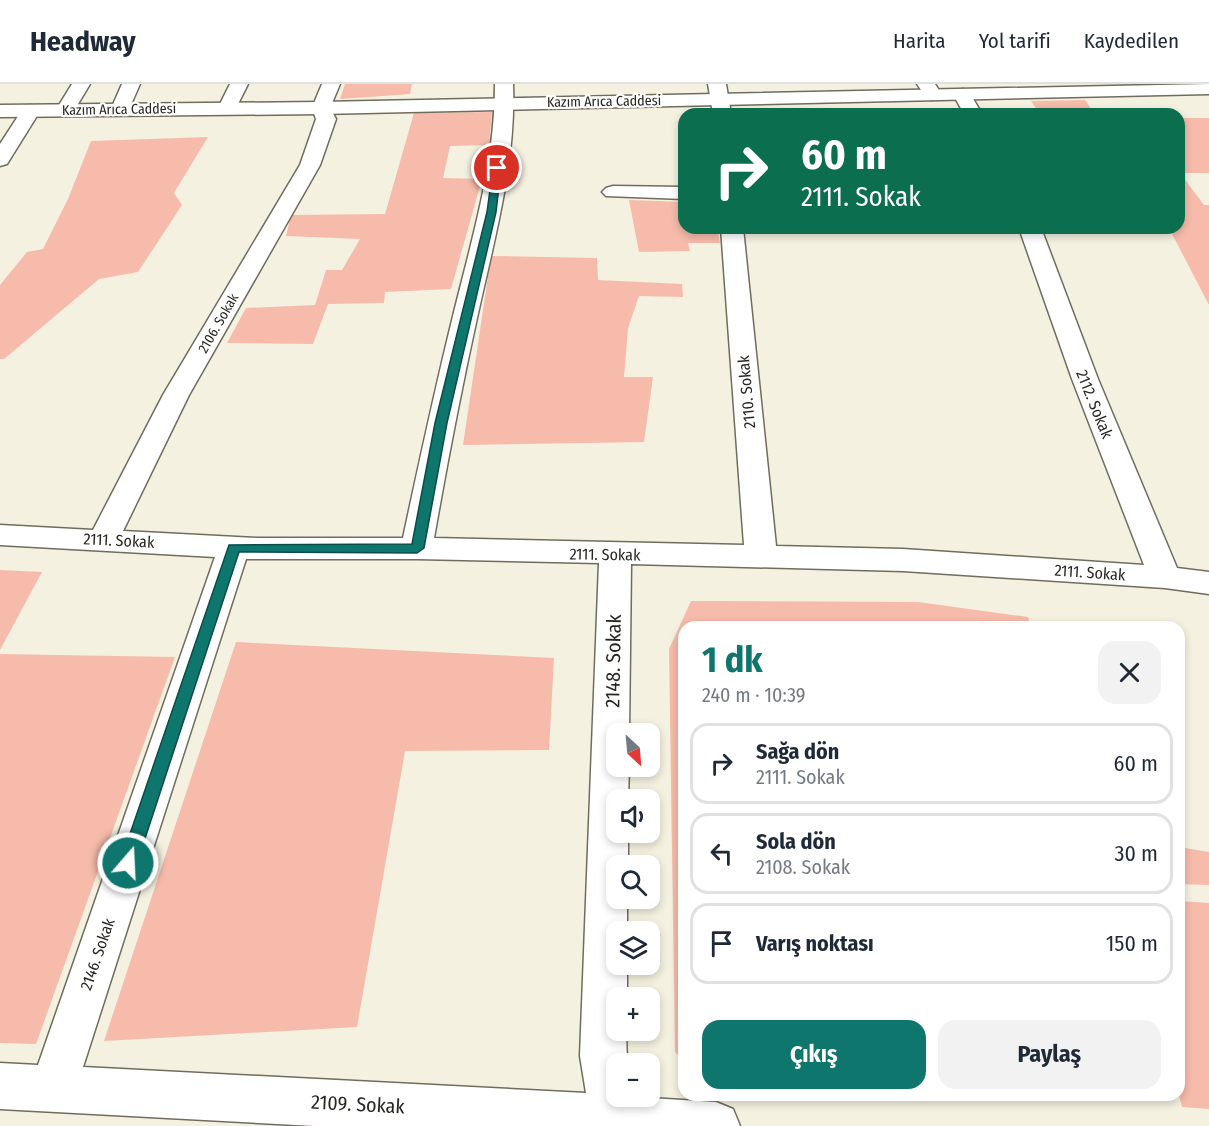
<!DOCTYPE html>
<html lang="tr">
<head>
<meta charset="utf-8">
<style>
  :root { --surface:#fff; --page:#f2f2f3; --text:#1f2937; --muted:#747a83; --line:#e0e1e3; --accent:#0f766e }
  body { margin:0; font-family:"Fira Sans Condensed",sans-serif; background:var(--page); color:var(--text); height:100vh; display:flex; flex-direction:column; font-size:22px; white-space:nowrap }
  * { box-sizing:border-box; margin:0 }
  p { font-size:20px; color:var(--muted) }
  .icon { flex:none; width:33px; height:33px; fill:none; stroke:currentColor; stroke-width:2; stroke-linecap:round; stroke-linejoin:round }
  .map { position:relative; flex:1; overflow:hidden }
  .panel { position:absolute; left:678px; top:537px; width:507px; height:480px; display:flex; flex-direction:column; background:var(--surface); border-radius:18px; box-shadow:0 3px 9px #0003 }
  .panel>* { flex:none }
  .top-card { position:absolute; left:678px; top:24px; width:507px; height:126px; border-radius:18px; box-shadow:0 3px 9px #0003; background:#0b6e4f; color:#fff; overflow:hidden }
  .needle { width:39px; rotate:154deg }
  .controls { position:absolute; left:606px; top:639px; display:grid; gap:12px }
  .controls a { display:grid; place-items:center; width:54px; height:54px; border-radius:12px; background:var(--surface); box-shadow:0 3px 9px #0003; font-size:30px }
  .pin { position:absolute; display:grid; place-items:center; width:51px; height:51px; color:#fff; margin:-26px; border:3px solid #fff; border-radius:50%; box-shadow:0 2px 6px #0007 }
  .me { position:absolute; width:66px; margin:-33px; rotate:19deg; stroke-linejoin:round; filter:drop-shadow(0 0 4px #0008) }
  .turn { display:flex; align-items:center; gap:21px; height:126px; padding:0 24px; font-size:27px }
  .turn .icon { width:78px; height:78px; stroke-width:2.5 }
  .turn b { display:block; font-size:42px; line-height:51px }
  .round { display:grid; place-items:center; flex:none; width:63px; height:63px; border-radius:18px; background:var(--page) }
  .head { display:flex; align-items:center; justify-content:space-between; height:102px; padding:0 24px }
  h1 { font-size:36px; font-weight:700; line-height:45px; color:var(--accent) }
  .action { display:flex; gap:12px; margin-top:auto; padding:12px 24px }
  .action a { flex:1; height:69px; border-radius:18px; background:var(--accent); color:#fff; font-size:24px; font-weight:700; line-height:69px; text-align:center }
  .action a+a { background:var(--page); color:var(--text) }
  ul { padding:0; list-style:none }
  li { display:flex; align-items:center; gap:18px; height:81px; margin:0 12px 9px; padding:0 12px; border:3px solid var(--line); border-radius:18px }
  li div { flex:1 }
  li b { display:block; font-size:22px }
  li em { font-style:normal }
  header { display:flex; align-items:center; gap:36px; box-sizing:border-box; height:84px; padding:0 30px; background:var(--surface); border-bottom:2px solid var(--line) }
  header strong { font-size:28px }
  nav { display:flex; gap:33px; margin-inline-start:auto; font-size:21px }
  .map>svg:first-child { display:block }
</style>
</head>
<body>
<header>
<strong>Headway</strong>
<nav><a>Harita</a><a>Yol tarifi</a><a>Kaydedilen</a></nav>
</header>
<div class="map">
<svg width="1209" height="1042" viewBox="0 0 1209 1042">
  <rect width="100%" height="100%" fill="#f5f1e0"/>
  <!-- green -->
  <path fill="#f6bbaa" d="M 345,0 L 412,0 L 410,10 L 340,15 Z
    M 1085,16 L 1095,30 L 1040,30 L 1031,17 Z
    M 492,28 L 489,61 L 450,62 L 443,94 L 482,95 L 451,205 L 385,208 L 384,219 L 328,220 L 313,260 L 227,259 L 246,224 L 315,221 L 326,186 L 342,186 L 360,155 L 286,152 L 291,131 L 385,130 L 414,29 Z
    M 1179,34 L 1209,34 L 1209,89 L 1180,89 L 1204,121 L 1209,121 L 1209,221 L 1169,144 L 1179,144 L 1179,58 L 1182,57 Z
    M 208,53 L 174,109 L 182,121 L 138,188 L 99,195 L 4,275 L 0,275 L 0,201 L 27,168 L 43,165 L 68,115 L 91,57 Z
    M 629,116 L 684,118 L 684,144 L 717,144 L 720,159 L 688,159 L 690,167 L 639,168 Z
    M 491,172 L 597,174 L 598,196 L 682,200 L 683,213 L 639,212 L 628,244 L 624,293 L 653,293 L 644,358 L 463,361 Z
    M 0,486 L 42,488 L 0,566 Z
    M 691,517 L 918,518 L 1028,533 L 1031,543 L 684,543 L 684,977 L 675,968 L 669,565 Z
    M 236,558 L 554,574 L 549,666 L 405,667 L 357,943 L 104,957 Z
    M 0,570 L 175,573 L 36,960 L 0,959 Z
    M 1179,763 L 1209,768 L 1209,801 L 1179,800 Z
    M 1179,817 L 1209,819 L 1209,1025 L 1182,1023 L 1179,1011 Z"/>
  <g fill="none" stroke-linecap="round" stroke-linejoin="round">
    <!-- street casing -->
    <g stroke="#706c5e" stroke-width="3">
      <path id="street" d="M 72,0 L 90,0 L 72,30 L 58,30 L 56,26 Z
        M 122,0 L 140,0 L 129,25 L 120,31 L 111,25 Z
        M 230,0 L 248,0 L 234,28 L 227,30 L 218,24 Z
        M 322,0 L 340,0 L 330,24 L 336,35 L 320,81 L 189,311 L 123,447 L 257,454 L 403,454 C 419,379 435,305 453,232 C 472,155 495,80 495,0 L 513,0 C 516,80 494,156 477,234 C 461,307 447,380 434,454 L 744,461 L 721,144 L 743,144 L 776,462 L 903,465 L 1144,481 L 1072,295 L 1019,144 L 1041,144 L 1098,295 L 1177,484 L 1209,488 L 1209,510 L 1165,504 L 903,487 L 631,480 L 629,650 L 616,650 L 616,682 L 629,682 L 628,716 L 616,716 L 616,748 L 628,748 L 628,782 L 616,782 L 616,814 L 627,814 L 627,848 L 616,848 L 616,880 L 627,880 L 627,914 L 616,914 L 616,946 L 626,946 L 627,980 L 616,980 L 616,1012 L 716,1018 L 733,1025 L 740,1042 L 314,1042 L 0,1025 L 0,979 L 38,981 L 215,473 L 0,461 L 0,441 L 93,446 L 163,311 L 300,81 L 316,35 L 312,24 ZM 246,475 L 417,475 L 599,479 L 580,972 L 586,1009 L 83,983 Z
        M 708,0 L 726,0 L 731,30 L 713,30 Z
        M 917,0 L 935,0 L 942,11 L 933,16 L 927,15 Z
        M 962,5 L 968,6 L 982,30 L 964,30 L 953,10 Z
        M 31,21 L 40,27 L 7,80 L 0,82 L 0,60 L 24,23 Z
        M 613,102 L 684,103 L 684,115 L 606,112 L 602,108 L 606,104 Z"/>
    </g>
    <!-- secondary casing -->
    <g stroke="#706c5e" stroke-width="3">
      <path id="secondary" d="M 1209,0 L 1209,10 L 321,30 L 0,33 L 0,21 L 321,18 Z"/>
    </g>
    <!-- street -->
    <use href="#street" fill="#fff" fill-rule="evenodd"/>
    <!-- secondary -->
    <use href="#secondary" fill="#fff" fill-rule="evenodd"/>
  </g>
  <!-- route -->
  <path fill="#0f766e" stroke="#0a4d48" stroke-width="1.5" d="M 497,82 L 501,84 L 496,128 L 447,339 L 424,464 L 417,469 L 239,468 L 137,779 L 134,784 L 128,786 L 122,784 L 120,779 L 229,461 L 412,460 L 435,339 L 487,128 L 493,84 Z"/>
  <g text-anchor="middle" stroke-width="4.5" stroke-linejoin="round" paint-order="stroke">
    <!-- far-street labels -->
    <g font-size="14" fill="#282620" stroke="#fff">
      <text transform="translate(604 17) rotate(-1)" y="5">Kazım Arıca Caddesi</text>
      <text transform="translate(119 25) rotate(-1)" y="5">Kazım Arıca Caddesi</text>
      <text transform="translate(218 239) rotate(-60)" y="5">2106. Sokak</text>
    </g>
    <!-- street labels -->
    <g font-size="16" fill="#282620" stroke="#fff">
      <text transform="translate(746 308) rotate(-95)" y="6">2110. Sokak</text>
      <text transform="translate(1095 320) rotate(68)" y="6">2112. Sokak</text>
      <text transform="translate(119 456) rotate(3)" y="6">2111. Sokak</text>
      <text transform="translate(605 470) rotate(1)" y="6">2111. Sokak</text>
      <text transform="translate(1090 488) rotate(4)" y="6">2111. Sokak</text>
      <text transform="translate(97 870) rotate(-71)" y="6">2146. Sokak</text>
    </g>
    <!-- near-street labels -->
    <g font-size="20" fill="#282620" stroke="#fff">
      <text transform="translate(613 577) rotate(-89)" y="7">2148. Sokak</text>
      <text transform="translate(358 1020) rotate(3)" y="7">2109. Sokak</text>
    </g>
  </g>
</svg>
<div class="controls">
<a><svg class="needle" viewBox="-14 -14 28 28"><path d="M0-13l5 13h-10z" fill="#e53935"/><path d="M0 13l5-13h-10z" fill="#747a83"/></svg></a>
<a><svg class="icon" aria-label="sound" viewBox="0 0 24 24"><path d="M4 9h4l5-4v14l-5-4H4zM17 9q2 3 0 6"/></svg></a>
<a><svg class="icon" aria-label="search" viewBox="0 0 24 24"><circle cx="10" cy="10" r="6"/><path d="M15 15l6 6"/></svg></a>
<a><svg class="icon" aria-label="layers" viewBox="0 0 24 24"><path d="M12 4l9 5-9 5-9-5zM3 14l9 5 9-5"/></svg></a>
<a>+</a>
<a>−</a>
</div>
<div class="pin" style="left:497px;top:84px;background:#d93025"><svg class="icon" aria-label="arrive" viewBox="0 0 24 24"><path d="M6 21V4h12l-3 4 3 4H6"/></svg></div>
<svg class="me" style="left:128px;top:779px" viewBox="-20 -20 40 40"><circle r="17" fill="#0f766e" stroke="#fff" stroke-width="3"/><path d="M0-11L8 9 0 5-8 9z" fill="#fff"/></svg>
<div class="top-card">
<div class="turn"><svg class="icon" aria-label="right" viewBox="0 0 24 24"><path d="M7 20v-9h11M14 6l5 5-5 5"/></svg><div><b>60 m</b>2111. Sokak</div></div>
</div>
<section class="panel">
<div class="head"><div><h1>1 dk</h1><p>240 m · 10:39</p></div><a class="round"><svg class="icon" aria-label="close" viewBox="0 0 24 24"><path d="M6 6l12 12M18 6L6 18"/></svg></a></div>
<ul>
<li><svg class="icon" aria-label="right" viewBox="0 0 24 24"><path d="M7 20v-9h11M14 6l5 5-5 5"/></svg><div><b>Sağa dön</b><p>2111. Sokak</p></div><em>60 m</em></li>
<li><svg class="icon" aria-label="left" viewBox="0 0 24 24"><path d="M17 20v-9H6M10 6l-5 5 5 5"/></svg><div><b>Sola dön</b><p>2108. Sokak</p></div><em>30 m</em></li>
<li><svg class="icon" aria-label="arrive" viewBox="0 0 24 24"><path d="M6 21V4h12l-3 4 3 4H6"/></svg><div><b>Varış noktası</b></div><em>150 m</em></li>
</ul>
<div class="action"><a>Çıkış</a><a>Paylaş</a></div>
</section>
</div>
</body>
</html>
